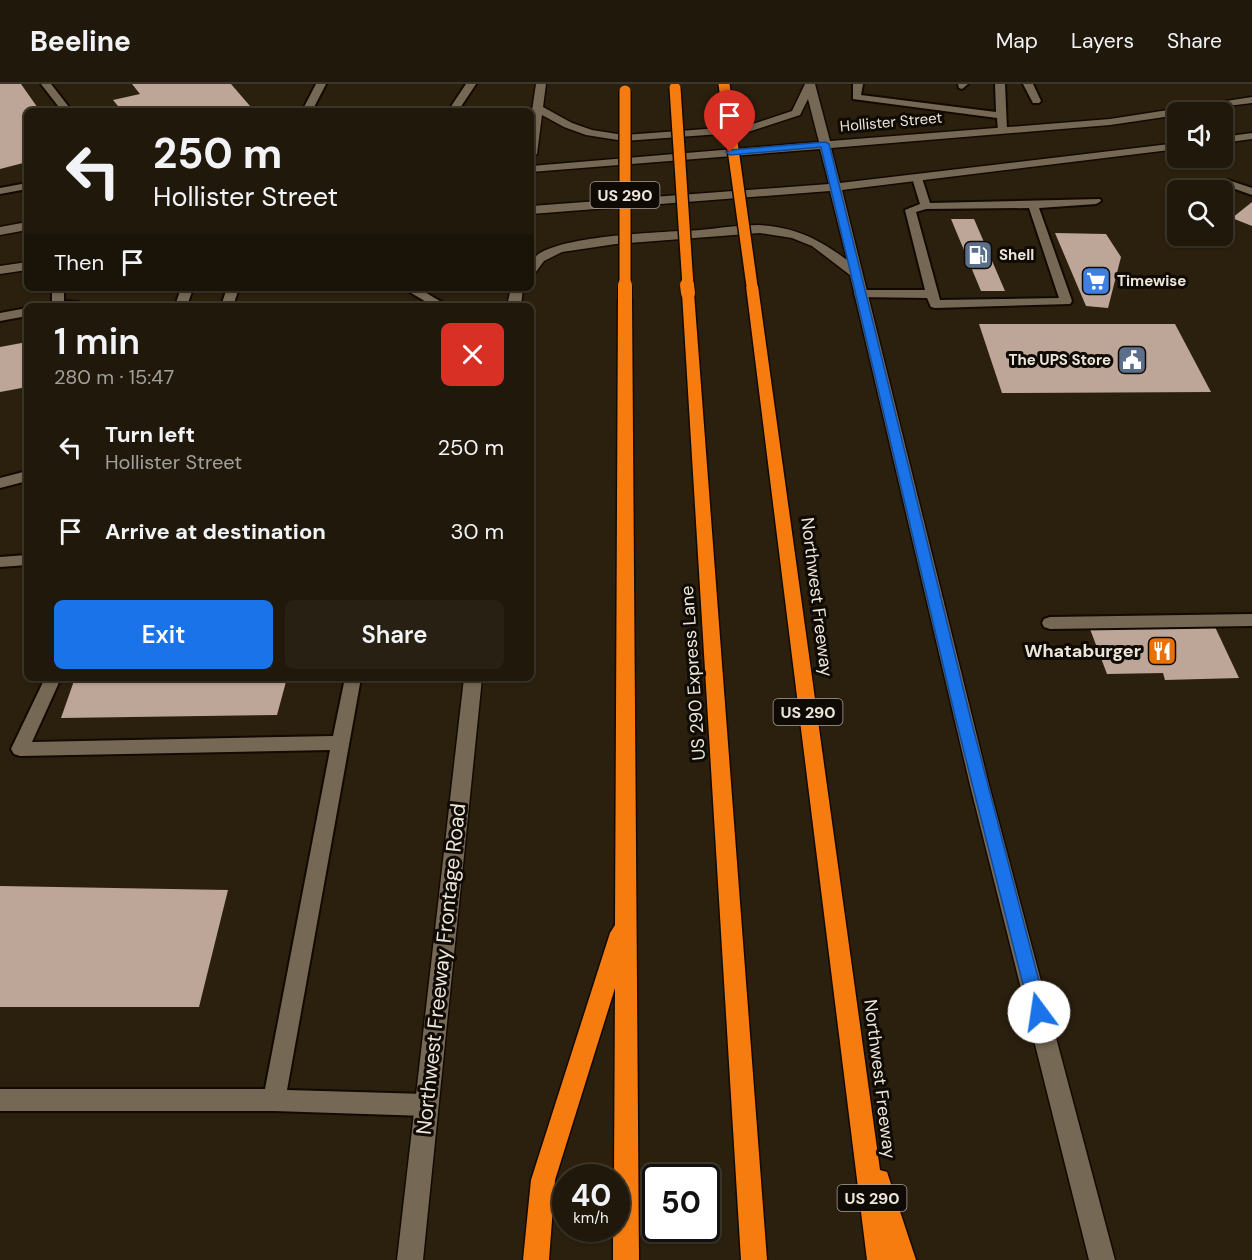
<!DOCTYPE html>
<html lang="en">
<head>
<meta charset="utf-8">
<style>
  :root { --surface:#20180a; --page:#282113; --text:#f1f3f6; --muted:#a2a09c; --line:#3d372b; --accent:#1a73e8 }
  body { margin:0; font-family:"DM Sans",sans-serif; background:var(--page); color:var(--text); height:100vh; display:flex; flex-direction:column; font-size:22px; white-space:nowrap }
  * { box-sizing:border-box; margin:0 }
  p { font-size:20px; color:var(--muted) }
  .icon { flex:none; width:33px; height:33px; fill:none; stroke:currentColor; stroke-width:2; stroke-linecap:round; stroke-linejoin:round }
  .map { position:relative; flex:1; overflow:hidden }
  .side { position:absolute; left:24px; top:219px; width:510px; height:378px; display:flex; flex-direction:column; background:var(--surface); border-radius:9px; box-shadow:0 2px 4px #0004,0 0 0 2px var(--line) }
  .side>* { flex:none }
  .top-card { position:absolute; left:24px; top:24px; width:510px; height:183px; border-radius:9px; box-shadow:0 2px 4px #0004,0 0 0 2px var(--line); background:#20180a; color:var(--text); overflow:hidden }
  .buttons { position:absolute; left:1167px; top:18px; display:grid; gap:12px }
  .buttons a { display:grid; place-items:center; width:66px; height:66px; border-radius:9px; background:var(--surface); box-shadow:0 2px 4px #0004,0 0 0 2px var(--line); font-size:30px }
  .speed { position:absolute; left:552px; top:1080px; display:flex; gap:12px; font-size:30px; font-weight:700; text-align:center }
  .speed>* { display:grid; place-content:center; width:78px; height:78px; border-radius:50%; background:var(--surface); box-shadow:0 2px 4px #0004,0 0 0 2px var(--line); line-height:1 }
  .speed small { font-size:15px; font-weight:400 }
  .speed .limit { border:3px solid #111; border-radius:9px; background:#fff; color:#111 }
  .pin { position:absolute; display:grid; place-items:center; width:51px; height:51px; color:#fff; margin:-62px -26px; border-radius:50% 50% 50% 0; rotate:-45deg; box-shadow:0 0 6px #0007 }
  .pin .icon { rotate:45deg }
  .me { position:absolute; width:66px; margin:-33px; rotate:346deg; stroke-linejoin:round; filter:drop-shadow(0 0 4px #0008) }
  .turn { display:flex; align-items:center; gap:21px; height:126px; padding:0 30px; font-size:27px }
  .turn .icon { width:78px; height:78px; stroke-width:2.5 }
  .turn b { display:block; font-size:42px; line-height:51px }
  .then { display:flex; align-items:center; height:57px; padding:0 30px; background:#0003; gap:12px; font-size:22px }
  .round { display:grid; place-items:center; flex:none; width:63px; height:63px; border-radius:9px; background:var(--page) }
  .summary { display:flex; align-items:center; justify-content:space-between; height:102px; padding:0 30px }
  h1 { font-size:36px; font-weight:600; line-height:45px }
  .primary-button { display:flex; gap:12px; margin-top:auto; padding:12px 30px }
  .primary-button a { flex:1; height:69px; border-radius:9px; background:var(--accent); color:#fff; font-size:24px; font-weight:600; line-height:69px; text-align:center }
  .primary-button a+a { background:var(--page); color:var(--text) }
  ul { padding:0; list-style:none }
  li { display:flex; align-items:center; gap:18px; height:84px; padding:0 30px }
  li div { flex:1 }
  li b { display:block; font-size:22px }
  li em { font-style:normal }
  header { display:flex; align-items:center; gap:36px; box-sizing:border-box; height:84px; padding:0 30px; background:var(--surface); border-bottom:2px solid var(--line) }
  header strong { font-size:28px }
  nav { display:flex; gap:33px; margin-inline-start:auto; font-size:21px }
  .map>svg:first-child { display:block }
</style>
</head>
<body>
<header>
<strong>Beeline</strong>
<nav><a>Map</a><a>Layers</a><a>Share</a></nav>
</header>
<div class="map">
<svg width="1252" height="1176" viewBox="0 0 1252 1176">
  <rect width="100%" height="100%" fill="#2b200e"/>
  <!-- building -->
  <path fill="#bda698" d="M 0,0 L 21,0 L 40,27 L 27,27 L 27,78 L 0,85 Z
    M 132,0 L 231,0 L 250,22 L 231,27 L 122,27 L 113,16 L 140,10 Z
    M 1252,118 L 1252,142 L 1232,134 Z
    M 951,135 L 974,135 L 1005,207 L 981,207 Z
    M 1055,149 L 1106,150 L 1121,173 L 1108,224 L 1086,222 Z
    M 979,240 L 1175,240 L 1211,308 L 1002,309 Z
    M 27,258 L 27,303 L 0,308 L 0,263 Z
    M 1215,543 L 1239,594 L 1165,596 L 1163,589 L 1107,590 L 1090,545 Z
    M 75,594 L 287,594 L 277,631 L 61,634 Z
    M 0,802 L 228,806 L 199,923 L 0,923 Z"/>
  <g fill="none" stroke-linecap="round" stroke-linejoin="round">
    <!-- lane casing -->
    <g stroke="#130900" stroke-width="4">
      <path id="lane" d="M 41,0 L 51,0 L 72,27 L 62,27 Z
        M 316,0 L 326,0 L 312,27 L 302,27 Z
        M 466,0 L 476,0 L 458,27 L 448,27 Z
        M 853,0 L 863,0 L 861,11 L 996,28 L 995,0 L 1005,0 L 1007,46 L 998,48 L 997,34 L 853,15 Z
        M 958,0 L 968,0 L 962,5 L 959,4 Z
        M 1023,0 L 1033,0 L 1041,17 L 1039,19 L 1033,19 Z
        M 917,91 L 922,94 L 930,119 L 1100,115 L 1101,117 L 1096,120 L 1039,124 L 1072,217 L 1070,220 L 935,224 L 931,223 L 927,214 L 856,213 L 854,210 L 860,206 L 925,206 L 905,126 L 920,120 L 912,94 ZM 1029,124 L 1059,214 L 940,216 L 916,128 L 926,125 Z
        M 1228,96 L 1252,104 L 1252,111 L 1224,101 L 1224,97 Z
        M 27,99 L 27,105 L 0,110 L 0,104 Z
        M 52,204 L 64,204 L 64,217 L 78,218 L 84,222 L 52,222 Z
        M 181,204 L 193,204 L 187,222 L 175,222 Z
        M 227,204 L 239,204 L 233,222 L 221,222 Z
        M 403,204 L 418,204 L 448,222 L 433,222 Z
        M 27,224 L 27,232 L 0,237 L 0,229 Z
        M 27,387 L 27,397 L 0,404 L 0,394 Z
        M 27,471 L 27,481 L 0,483 L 0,473 Z
        M 1252,530 L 1252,542 L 1050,545 L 1044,543 L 1042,539 L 1044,535 L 1050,533 Z
        M 45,594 L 61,594 L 32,658 L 333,652 L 345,594 L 361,594 L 287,1006 L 426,1010 L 434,1013 L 437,1021 L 434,1029 L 426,1032 L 274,1027 L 0,1027 L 0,1005 L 265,1005 L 330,666 L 20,672 L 14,670 L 11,665 Z"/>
    </g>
    <!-- secondary casing -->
    <g stroke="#130900" stroke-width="3">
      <path id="secondary" d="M 536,0 L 546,0 L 543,23 L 572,39 L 592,46 L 624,51 L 747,42 L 792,27 L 805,0 L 815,0 L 830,57 L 1110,35 L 1252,13 L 1252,19 L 1178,28 L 1178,31 L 1110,41 L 831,64 L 840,99 L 1178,59 L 1178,65 L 842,106 L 989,701 L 1115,1176 L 1089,1176 L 970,701 L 850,191 L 812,162 L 792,154 L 760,149 L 616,160 L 562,168 L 544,177 L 535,189 L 531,190 C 531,184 530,177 535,173 C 557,151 666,148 700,146 C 719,144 740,141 759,141 C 795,143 819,155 847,176 L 830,107 L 531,130 L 531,122 L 829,100 L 820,65 L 531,88 L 531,82 L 819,58 L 808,15 L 800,31 L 748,48 L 624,57 L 586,51 L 564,43 L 542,31 L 537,70 L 531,73 L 531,33 Z
        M 1252,49 L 1252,55 L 1222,59 L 1222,53 Z
        M 27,138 L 27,146 L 0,151 L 0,143 Z
        M 27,178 L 27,186 L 0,190 L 0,182 Z
        M 511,204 L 523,204 L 521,222 L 507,222 Z
        M 464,594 L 482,594 L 423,1176 L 397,1176 Z"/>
    </g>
    <!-- highway casing -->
    <g stroke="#130900" stroke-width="3">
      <path id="highway" d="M 752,198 L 758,202 L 880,1086 L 887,1088 L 890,1097 L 916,1176 L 867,1176 L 746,202 Z
        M 688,205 L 694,209 L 767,1176 L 741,1176 L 682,209 Z
        M 625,211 L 632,215 L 639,1176 L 613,1176 L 613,1144 L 616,1144 L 616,1094 L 614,1094 L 615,904 L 555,1096 L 549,1176 L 523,1176 L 531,1096 L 610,849 L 615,841 L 618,215 Z"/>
    </g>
    <!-- lane -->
    <use href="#lane" fill="#756854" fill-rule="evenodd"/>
    <!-- secondary -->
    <use href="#secondary" fill="#756854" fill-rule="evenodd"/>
    <!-- highway -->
    <use href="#highway" fill="#f67c10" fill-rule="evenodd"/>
    <!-- highway-bridge-far1 casing -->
    <g stroke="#130900" stroke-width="14" stroke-linecap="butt">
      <path id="highway-bridge-far1" d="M 724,0 L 752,202
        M 675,4 L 688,202
        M 625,7 L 625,202"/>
    </g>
    <!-- highway-bridge casing -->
    <g stroke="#130900" stroke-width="16" stroke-linecap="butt">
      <path id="highway-bridge" d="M 625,201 L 625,215
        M 687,201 L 688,209"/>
    </g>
    <!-- highway-bridge-far1 -->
    <use href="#highway-bridge-far1" stroke="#f67c10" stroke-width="11"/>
    <!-- highway-bridge -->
    <use href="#highway-bridge" stroke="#f67c10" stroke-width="14"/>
  </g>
  <!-- route -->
  <path fill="#1a73e8" stroke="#114b97" stroke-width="1.5" d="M 825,58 L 829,60 L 971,636 L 1047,928 L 1045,934 L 1039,937 L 1033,934 L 1030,928 L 956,636 L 821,63 L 730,71 L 726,68 L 730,66 Z"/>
  <!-- icons -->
  <defs>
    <g id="fuel-square" transform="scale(1.5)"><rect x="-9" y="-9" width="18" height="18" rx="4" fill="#5c6f8a" stroke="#0f0a04"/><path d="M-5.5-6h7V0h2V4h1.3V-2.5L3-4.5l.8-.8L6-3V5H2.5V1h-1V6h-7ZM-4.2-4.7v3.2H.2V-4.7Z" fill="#fff"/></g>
    <g id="supermarket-square" transform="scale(1.5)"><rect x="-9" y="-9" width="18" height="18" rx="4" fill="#3f7fe0" stroke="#0f0a04"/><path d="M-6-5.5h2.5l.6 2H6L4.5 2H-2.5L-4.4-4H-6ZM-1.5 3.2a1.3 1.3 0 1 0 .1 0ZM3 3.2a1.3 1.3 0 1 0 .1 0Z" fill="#fff"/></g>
    <g id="civic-square" transform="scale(1.5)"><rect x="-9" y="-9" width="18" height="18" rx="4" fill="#5c6f8a" stroke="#0f0a04"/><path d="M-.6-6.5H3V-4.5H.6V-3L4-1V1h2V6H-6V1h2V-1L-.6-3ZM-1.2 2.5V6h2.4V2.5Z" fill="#fff"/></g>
    <g id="restaurant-square" transform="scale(1.5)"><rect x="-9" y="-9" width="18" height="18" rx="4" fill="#e8710a" stroke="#0f0a04"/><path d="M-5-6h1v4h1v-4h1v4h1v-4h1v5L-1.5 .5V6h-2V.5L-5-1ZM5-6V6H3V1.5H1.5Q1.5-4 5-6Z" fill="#fff"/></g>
  </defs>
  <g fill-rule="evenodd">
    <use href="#fuel-square" x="978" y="171"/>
    <use href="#supermarket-square" x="1096" y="197"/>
    <use href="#civic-square" x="1132" y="276"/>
    <use href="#restaurant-square" x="1162" y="567"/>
  </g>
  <g text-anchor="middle" stroke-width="6" stroke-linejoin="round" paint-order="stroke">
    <!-- far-street labels -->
    <g font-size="15" fill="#ece5da" stroke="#0f0a04">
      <text transform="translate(891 38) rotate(-5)" y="5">Hollister Street</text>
    </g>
    <!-- far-poi labels -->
    <g font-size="15" font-weight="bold" fill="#ece5da" stroke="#0f0a04" text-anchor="start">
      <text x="999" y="176">Shell</text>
      <text x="1117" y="202">Timewise</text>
      <text x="1111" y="281" text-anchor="end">The UPS Store</text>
    </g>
    <!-- shield labels -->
    <g fill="#0f0a04" stroke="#aaa39a" stroke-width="1.5">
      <rect x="590.5" y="98" width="69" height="26" rx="4.5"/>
      <rect x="773.5" y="615" width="69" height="26" rx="4.5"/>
      <rect x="837.5" y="1101" width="69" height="26" rx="4.5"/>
    </g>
    <g font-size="16" font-weight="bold" fill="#ece5da">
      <text x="625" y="117">US 290</text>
      <text x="808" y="634">US 290</text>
      <text x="872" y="1120">US 290</text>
    </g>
    <!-- street labels -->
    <g font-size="18" fill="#ece5da" stroke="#0f0a04">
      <text transform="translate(817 513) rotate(83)" y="6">Northwest Freeway</text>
      <text transform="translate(693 589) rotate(-94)" y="6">US 290 Express Lane</text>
      <text transform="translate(880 995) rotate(83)" y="6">Northwest Freeway</text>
    </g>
    <!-- poi labels -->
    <g font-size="18" font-weight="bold" fill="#ece5da" stroke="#0f0a04" text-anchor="end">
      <text x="1141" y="573">Whataburger</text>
    </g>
    <!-- near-street labels -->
    <g font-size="21" fill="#ece5da" stroke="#0f0a04">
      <text transform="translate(441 885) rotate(-84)" y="7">Northwest Freeway Frontage Road</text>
    </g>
  </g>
</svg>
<div class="buttons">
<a><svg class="icon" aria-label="sound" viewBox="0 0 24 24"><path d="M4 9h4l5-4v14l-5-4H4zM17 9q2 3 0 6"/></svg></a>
<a><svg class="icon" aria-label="search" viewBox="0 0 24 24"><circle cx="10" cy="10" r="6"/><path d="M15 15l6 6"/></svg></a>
</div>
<div class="speed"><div>40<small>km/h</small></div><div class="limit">50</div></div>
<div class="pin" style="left:730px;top:68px;background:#d93025"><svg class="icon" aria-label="arrive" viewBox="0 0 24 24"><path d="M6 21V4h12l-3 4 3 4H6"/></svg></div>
<svg class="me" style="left:1039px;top:928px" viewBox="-20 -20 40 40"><circle r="19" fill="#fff"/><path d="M0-13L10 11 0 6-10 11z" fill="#1a73e8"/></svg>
<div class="top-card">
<div class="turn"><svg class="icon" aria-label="left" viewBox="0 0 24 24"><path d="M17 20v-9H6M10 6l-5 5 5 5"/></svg><div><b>250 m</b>Hollister Street</div></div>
<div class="then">Then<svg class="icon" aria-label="arrive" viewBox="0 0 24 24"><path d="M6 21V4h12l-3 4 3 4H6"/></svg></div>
</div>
<section class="side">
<div class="summary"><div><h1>1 min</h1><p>280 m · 15:47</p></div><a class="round" style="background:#d93025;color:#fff"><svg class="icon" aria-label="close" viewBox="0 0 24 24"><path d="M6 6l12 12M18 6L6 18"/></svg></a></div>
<ul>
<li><svg class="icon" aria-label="left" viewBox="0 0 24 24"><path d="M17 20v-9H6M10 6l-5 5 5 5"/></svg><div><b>Turn left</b><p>Hollister Street</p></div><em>250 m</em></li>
<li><svg class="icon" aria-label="arrive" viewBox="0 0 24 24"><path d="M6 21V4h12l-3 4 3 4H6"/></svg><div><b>Arrive at destination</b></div><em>30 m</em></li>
</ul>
<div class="primary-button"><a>Exit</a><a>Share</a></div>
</section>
</div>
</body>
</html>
